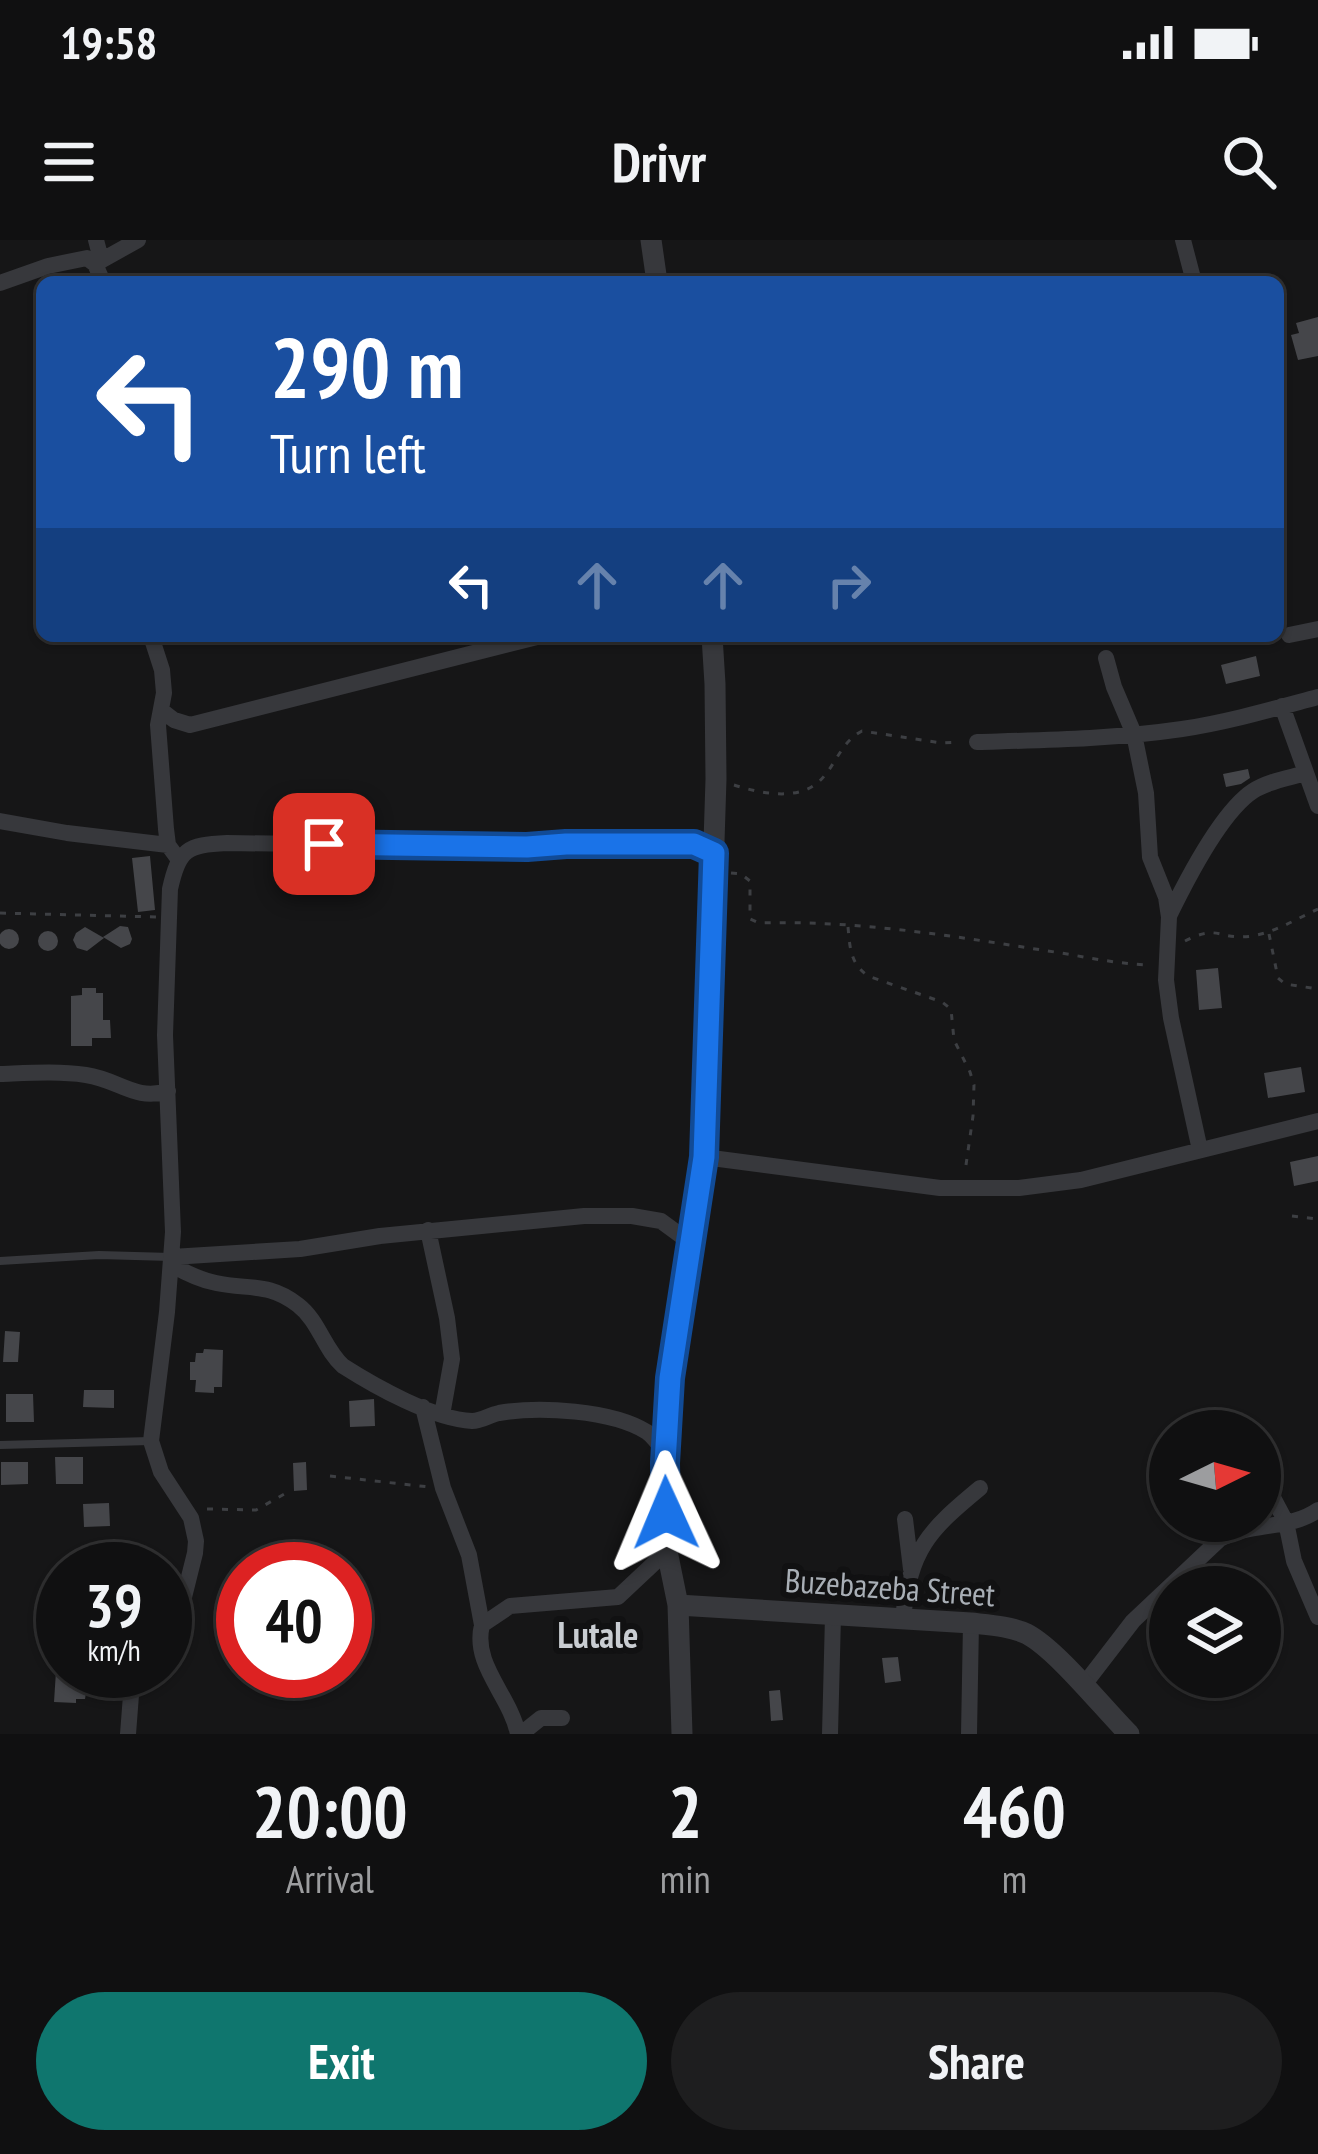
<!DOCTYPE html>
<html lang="en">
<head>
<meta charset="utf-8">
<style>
  :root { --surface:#101011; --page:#1e1e1f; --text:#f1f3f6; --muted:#9c9d9f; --line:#303031; --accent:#0f766e }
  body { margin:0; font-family:"PT Sans Narrow",sans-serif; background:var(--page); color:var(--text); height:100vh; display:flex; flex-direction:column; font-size:45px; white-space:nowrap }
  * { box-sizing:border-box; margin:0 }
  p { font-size:39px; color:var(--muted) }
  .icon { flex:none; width:66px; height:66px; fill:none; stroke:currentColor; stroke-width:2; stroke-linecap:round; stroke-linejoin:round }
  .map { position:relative; height:1494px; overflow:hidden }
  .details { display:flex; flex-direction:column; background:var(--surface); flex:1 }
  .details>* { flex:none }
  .guide { position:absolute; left:36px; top:36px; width:1248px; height:366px; border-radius:18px; box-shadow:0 3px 9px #0004,0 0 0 3px var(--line); background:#1a4fa0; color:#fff; overflow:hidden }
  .needle { width:78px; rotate:85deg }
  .fabs { position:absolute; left:1149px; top:1170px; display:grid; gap:24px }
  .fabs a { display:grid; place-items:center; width:132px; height:132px; border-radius:50%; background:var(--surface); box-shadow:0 3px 9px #0004,0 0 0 3px var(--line); font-size:60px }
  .speed { position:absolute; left:36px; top:1302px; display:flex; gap:24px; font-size:60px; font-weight:700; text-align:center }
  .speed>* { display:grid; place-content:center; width:156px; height:156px; border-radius:50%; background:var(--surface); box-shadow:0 3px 9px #0004,0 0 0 3px var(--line); line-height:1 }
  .speed small { font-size:30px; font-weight:400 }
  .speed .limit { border:18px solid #d22; background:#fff; color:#111 }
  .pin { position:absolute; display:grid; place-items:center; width:102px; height:102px; color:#fff; margin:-51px; border-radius:24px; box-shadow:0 6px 18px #0006 }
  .me { position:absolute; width:132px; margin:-66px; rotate:359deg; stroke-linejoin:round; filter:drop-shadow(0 0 9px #0008) }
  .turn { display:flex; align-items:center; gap:42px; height:252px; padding:0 36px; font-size:54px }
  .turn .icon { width:156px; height:156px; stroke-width:2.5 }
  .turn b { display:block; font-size:84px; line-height:102px }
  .lanes { display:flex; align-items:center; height:114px; padding:0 36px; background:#0003; justify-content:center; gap:60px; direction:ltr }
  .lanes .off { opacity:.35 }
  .eta { display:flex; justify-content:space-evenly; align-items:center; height:204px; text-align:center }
  .eta b { font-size:72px; font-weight:800; line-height:84px }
  .primary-button { display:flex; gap:24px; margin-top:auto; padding:24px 36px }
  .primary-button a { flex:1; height:138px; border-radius:72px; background:var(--accent); color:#fff; font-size:48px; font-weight:800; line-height:138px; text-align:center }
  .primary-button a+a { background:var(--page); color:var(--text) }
  .status { display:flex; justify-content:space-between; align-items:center; height:84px; padding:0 60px; background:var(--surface); direction:ltr }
  .status svg { height:33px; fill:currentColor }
  header { display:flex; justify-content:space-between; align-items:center; height:156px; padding:0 36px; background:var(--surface); font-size:54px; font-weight:800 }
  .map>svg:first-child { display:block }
</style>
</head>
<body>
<div class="status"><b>19:58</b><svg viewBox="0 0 49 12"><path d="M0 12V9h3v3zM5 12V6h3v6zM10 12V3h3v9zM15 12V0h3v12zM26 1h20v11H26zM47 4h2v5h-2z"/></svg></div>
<header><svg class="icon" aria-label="menu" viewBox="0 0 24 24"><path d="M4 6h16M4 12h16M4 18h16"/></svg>Drivr<svg class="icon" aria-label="search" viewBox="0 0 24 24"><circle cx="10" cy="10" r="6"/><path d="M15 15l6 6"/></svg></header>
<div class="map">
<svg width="1318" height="1494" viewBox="0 0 1318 1494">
  <rect width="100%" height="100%" fill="#161617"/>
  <!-- building -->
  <path fill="#45464a" d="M 1318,77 L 1318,116 L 1298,120 L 1291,95 L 1299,93 L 1296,83 Z
    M 1256,416 L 1260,436 L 1226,444 L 1221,425 Z
    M 1248,529 L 1250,538 L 1241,544 L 1226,547 L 1223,534 Z
    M 150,616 L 155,670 L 138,672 L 132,618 Z
    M 120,686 L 128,687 L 132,699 L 130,704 L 121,708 L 103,697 Z
    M 85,687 L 104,698 L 87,711 L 77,708 L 73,700 L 76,693 Z
    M-1 699a10 10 0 1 1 20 0a10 10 0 1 1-20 0Z
    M38 701a10 10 0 1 1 20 0a10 10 0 1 1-20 0Z
    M 1218,728 L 1222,768 L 1199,770 L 1196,730 Z
    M 82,748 L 96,748 L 96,753 L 103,753 L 103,780 L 110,780 L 111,798 L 92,798 L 92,806 L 71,806 L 71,756 L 82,755 Z
    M 1301,827 L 1305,852 L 1268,858 L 1264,833 Z
    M 1318,916 L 1318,941 L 1294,946 L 1290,922 Z
    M 5,1091 L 20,1092 L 18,1122 L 3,1122 Z
    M 204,1109 L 223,1110 L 222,1147 L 214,1147 L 214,1153 L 195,1152 L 196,1140 L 190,1140 L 190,1122 L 195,1122 L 196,1113 L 203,1113 Z
    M 84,1150 L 114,1150 L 114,1168 L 83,1167 Z
    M 6,1154 L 33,1154 L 34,1182 L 6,1182 Z
    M 374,1159 L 375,1186 L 350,1187 L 349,1161 Z
    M 55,1217 L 83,1217 L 83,1244 L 56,1244 Z
    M 1,1222 L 28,1222 L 28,1244 L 1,1245 Z
    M 306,1222 L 307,1250 L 294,1251 L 293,1223 Z
    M 109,1263 L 110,1286 L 84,1287 L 83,1264 Z
    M 898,1417 L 901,1441 L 885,1443 L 882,1418 Z
    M 56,1431 L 83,1431 L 82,1439 L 91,1440 L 89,1453 L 86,1453 L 85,1459 L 76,1459 L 76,1463 L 54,1462 Z
    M 780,1450 L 783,1480 L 771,1481 L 769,1451 Z"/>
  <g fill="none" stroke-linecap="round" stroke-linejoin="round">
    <!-- path -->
    <path stroke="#3d3f43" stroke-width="3" stroke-dasharray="6 9" stroke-linecap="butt" d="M 734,545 C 763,554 804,563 825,535 C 838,519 843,501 862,491 L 942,503 L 958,502
      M 731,633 L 741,634 L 750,641 L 750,679 L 759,683 C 856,680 953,696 1048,711 C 1082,716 1115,724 1150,725
      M 0,673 L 156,677
      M 848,687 C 850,708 850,723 868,736 L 942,762 L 951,769 L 954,800 L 970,832 L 974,845 L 973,876 L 965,932
      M 1269,694 L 1278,738 L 1285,744 L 1318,749
      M 1185,701 C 1220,683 1218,701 1252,696 C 1276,692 1296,679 1318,669
      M 1292,976 L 1318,979
      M 330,1236 L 429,1247
      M 207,1269 L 256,1270 L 288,1252"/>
    <!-- service -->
    <path stroke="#37383c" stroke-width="8" d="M 0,1021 L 99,1015 L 171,1017
      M 0,1205 L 150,1201"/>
    <!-- minor -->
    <path stroke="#37383c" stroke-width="16" d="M 96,0 L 101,19
      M 1183,0 L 1194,42
      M 95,24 L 138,0
      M 0,43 L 48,26 L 87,18 L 95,24 L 103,42
      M 1289,395 L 1318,389
      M 151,396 L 162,430 L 164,453 L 158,485 L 166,589 L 168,605 L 179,620
      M 1106,418 L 1114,447 L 1134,494 L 1146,553 L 1150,617 L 1166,657 L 1169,677 L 1166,740 L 1171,778 L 1200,910
      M 1282,466 L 1318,566
      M 161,470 L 174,480 L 190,485 L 541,396
      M 977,502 C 1045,500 1114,499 1182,489 C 1228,482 1273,469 1318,457
      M 0,581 L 67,593 L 168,605
      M 1169,676 C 1186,641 1221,572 1253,551 C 1268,541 1289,538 1306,533
      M 0,834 C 29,833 58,831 86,835 C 120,840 134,861 168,851
      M 704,917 L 940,948 L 1019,948 L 1081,940 L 1318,881
      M 428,990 L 447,1078 L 452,1119 L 442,1175
      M 172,1017 L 300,1009 L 380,996 L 584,976 L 632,976 L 661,981 L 691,1003
      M 172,1025 C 186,1033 200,1040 216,1043 C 248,1050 269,1042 298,1065 C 319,1081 324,1109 343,1126 C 376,1147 433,1179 472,1181 C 482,1181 489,1175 499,1173 C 539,1166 612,1170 647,1192 C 654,1197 660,1206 665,1213
      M 423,1167 L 443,1248 L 469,1315 L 482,1385
      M 1260,1233 L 1286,1282 L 1294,1321 L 1318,1377
      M 905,1279 L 911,1329
      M 903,1379 C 910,1309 928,1291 980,1248
      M 165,1397 L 179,1377 L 195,1313 L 196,1301 L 191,1278 L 161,1232 L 151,1201 L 167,1072 L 173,992 L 165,795 L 170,649 C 179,609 187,605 227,603 L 527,607 L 565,604 L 694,605 L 714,613
      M 1083,1446 L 1133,1381 L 1220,1299 C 1251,1282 1290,1290 1318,1270
      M 128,1494 L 131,1455 L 137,1431
      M 518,1494 C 510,1455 472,1425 482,1385 L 510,1366 L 618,1357 L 667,1311
      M 521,1494 L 541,1478 L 562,1478
      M 830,1494 L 833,1376
      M 969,1494 L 971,1383"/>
    <!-- tertiary -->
    <path stroke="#37383c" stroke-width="21" d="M 651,0 L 657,42
      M 678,1365 L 971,1383 C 989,1385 1010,1386 1027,1394 C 1057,1410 1103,1468 1129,1494
      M 682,1494 L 678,1365 L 667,1311 L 664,1235 L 670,1138 L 704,917 L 716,539 L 715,444 L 712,396"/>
  </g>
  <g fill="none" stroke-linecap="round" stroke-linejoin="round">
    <!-- route casing -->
    <g stroke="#114b97" stroke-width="30">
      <path id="route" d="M 324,604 L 527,607 L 566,604 L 694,604 L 714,613 L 704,917 L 670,1138 L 665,1223 L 666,1273"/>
    </g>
    <!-- route -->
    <use href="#route" stroke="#1a73e8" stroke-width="21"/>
  </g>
  <g text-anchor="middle" stroke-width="12" stroke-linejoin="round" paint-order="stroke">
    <!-- street labels -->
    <g font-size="33" fill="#a9afb6" stroke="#111112">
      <text transform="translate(890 1347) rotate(4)" y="12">Buzebazeba Street</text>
    </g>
    <!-- neighbourhood labels -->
    <g font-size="36" font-weight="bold" fill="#c9cdd2" stroke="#111112">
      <text x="598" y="1408">Lutale</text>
    </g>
  </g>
</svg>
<div class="fabs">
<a><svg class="needle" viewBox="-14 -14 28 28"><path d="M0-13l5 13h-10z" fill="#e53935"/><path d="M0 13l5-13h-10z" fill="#9c9d9f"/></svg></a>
<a><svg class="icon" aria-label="layers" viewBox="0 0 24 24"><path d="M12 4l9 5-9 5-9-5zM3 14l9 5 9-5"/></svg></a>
</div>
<div class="speed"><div>39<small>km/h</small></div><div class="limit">40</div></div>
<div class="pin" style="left:324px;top:604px;background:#d93025"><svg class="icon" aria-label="arrive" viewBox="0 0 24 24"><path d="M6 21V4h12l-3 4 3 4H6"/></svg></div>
<svg class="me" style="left:666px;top:1273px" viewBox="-20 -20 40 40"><path d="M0-17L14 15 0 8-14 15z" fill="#1a73e8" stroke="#fff" stroke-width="4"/></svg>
<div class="guide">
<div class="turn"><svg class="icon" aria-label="left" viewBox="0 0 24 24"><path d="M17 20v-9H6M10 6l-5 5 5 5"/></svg><div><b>290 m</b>Turn left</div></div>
<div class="lanes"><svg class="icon" aria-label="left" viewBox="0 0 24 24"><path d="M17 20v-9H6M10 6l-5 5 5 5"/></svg><svg class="icon off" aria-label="ahead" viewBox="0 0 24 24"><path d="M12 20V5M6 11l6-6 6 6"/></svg><svg class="icon off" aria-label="ahead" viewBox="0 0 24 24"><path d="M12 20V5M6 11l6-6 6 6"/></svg><svg class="icon off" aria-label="right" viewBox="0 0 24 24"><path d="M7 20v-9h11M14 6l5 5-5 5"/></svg></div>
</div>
</div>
<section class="details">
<div class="eta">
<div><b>20:00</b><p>Arrival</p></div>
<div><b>2</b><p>min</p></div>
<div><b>460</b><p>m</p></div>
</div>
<div class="primary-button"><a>Exit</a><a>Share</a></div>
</section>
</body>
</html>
